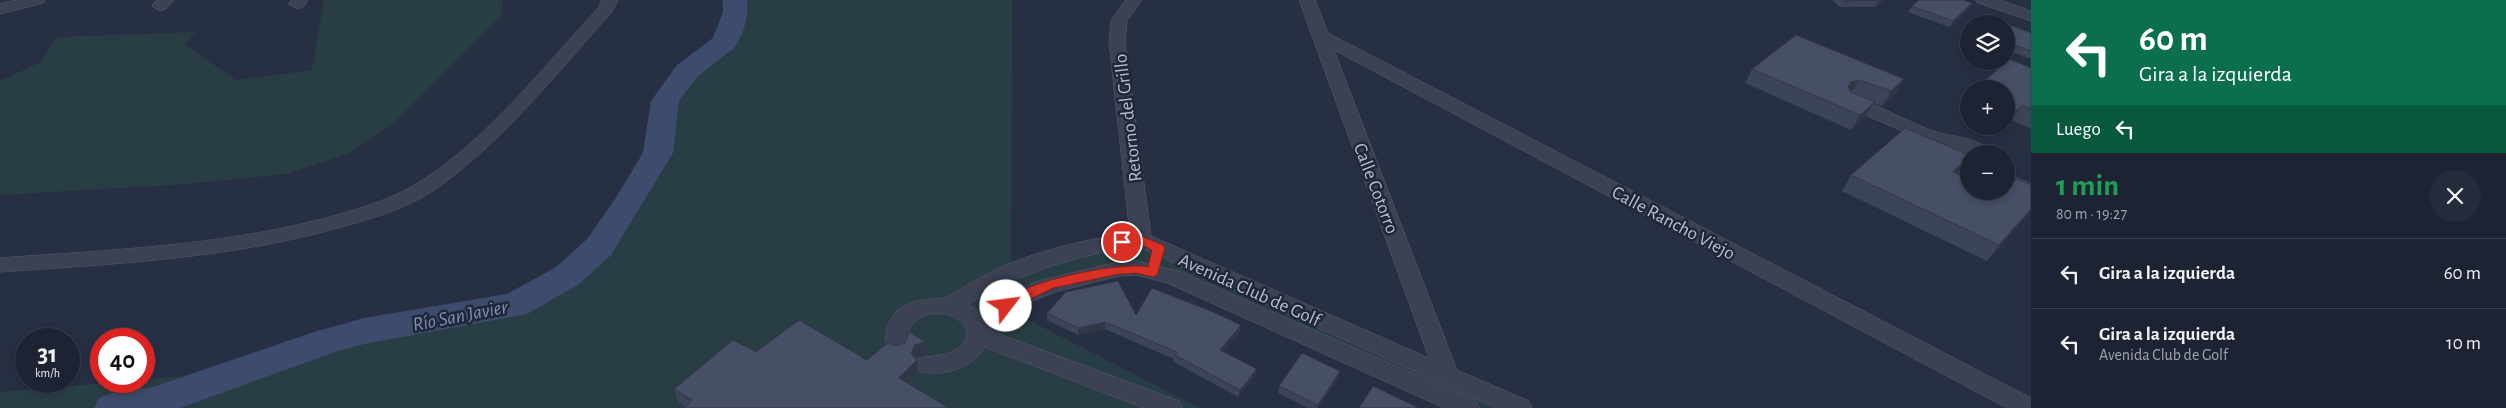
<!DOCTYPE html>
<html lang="es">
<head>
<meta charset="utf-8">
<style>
  :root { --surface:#1d2332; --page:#252b3a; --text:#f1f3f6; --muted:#a0a4ac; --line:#3b404d }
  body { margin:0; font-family:"Alegreya Sans",sans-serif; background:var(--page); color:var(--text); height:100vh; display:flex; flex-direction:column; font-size:19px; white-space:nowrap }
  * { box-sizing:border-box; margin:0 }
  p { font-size:16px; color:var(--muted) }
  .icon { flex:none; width:28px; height:28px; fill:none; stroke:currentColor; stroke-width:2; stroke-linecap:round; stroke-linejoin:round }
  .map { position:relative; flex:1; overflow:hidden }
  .drawer { display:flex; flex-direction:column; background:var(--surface); width:475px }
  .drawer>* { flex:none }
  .top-card { background:#0b6e4f; color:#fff; overflow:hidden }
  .tools { position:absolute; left:1960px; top:15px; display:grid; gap:10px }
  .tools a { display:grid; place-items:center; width:55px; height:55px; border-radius:50%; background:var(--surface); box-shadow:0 2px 8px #0003,0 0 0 1px var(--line); font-size:25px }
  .speed { position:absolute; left:15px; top:328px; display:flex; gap:10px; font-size:25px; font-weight:700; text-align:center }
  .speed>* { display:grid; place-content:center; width:65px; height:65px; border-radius:50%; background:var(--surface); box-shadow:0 2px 8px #0003,0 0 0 1px var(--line); line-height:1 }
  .speed small { font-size:12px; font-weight:400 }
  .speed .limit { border:8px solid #d22; background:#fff; color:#111 }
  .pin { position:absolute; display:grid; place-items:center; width:42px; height:42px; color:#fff; margin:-21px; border:2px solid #fff; border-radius:50%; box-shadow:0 1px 5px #0007 }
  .me { position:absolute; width:55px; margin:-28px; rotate:60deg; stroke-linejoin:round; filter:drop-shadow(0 0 4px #0008) }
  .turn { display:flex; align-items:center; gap:18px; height:105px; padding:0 25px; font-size:22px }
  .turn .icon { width:65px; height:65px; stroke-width:2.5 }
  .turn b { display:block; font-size:35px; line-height:42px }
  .then { display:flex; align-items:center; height:48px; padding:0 25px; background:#0003; gap:10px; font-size:19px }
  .round { display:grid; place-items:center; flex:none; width:52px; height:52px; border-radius:26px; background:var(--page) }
  .summary { display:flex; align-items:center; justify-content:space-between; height:85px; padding:0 25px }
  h1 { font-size:30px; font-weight:600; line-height:38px; color:#1e9e55 }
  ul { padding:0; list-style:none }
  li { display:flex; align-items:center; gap:15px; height:70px; padding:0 25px; border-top:1px solid var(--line) }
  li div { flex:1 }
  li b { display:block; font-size:19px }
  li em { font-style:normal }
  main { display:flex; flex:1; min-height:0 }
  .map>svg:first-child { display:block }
</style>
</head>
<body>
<main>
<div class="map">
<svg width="2031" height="408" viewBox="0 0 2031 408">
  <rect width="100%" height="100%" fill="#272f43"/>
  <!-- green -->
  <path fill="#293e44" d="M 324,0 L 503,0 L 501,16 L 396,121 L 348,154 L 287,174 L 186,184 L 0,195 L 0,81 L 41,62 L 57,37 L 195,32 L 185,45 L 236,80 L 312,70 Z
    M 722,0 L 1012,0 L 1011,272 L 1141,240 L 1520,408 L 1467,408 L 1136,268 L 1050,285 L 1013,312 L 1200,408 L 0,408 L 0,392 L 206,374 L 311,341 L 381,315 L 424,310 L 508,293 L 577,255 L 622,194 L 644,149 L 651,112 L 661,88 L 711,40 L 723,12 Z"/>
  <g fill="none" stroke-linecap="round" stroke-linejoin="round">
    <!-- river -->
    <path fill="#3d4b6c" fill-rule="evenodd" d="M 723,0 L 747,0 C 749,16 744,34 734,48 L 697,77 L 679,101 L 673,153 L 611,255 L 579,284 L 527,314 L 364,344 L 335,352 L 180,408 L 94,408 L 100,397 L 113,393 L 153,387 L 314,332 L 364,318 L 507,294 L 555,268 L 587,239 L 615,199 L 643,153 L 651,101 L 677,65 L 713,38 L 723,13 Z"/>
    <!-- minor casing -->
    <g stroke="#545a6a" stroke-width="1">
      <path id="minor" d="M 17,0 L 45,0 L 43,3 L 0,14 L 0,4 Z
        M 157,0 L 174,0 L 166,9 L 160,11 L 152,6 Z
        M 292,0 L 308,0 L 303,7 L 297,9 L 289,4 Z
        M 602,0 L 618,0 L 612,12 C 555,75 502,143 433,191 C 406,209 365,221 334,229 C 225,259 112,264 0,272 L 0,258 C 108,250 217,246 322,219 C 354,210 389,201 418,183 C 486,141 544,66 599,7 Z
        M 1126,0 L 1142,0 L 1127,21 L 1125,42 L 1151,236 L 1429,358 L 1299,0 L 1315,0 L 1328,33 L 2031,398 L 2031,408 L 2007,408 L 1334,50 L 1457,370 L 1529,401 L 1532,408 L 1496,408 L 1139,247 C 1076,254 1022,273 967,304 L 980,312 L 1012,291 L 1042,280 L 1119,262 L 1136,261 L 1181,272 L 1476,401 L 1479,408 L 1444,408 L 1167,283 L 1136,275 L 1119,276 L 1055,292 L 1028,303 L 988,330 L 1179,401 L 1182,408 L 1144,408 L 985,347 C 973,368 941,378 918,371 L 914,365 L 918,359 C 930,355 945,357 955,350 C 990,327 938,299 914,322 C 904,331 912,344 906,354 L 898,357 L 890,354 C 882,339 886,321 899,309 C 912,299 928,300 943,298 C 953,295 984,275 997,269 C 1039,250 1085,239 1130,234 L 1109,42 L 1111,21 Z
        M 1976,0 L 2000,0 L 2031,11 L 2031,21 L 1978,3 Z
        M 1850,97 C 1881,104 1909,124 1940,133 C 1956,137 1982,138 1992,154 L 1969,154 L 1955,148 L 1926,141 L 1844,106 L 1841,102 L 1844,98 Z
        M 2006,173 L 2031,184 L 2031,198 L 2006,187 Z"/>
    </g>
    <!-- minor -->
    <use href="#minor" fill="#3c4253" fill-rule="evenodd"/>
  </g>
  <!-- wall -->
  <path fill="#3c4457" d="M 1832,0 L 1883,0 L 1875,7 L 1840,7 Z
    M 1912,6 L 1968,10 L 1949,27 L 1908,12 Z
    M 2006,24 L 2031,33 L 2031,59 L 2006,50 Z
    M 2031,68 L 2031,129 L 2012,120 L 2006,125 L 2006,89 Z
    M 1752,69 L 1904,79 L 1895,94 L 1882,106 L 1874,103 L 1865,117 L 1851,130 L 1745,83 Z
    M 1969,95 L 1969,115 L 1958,110 Z
    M 1996,126 L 2005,126 L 2003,129 Z
    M 1959,171 L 1957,174 L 1986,194 L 2031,211 L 1987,261 L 1842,191 L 1851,175 Z
    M 1047,313 L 1136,315 L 1241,325 L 1239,333 L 1223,351 L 1257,369 L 1255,376 L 1238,397 L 1174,362 L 1174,359 L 1105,329 L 1078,335 L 1047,320 Z
    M 926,342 L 927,355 L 916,358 L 916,359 L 918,373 L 908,383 L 686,407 L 678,402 L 674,389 L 756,352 L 867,360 L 896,346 Z
    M 1338,378 L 1318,408 L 1308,408 L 1278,393 L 1279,386 Z"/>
  <!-- shaded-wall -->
  <path fill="#313747" d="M 1879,0 L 1883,0 L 1875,7 Z
    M 1972,3 L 1968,10 L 1949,27 L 1953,21 Z
    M 1904,79 L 1895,94 L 1882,106 L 1891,91 Z
    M 1859,80 L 1850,95 L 1842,97 L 1851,82 Z
    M 1875,102 L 1865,117 L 1851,130 L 1860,115 Z
    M 2022,105 L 2012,120 L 2006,125 L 2006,124 L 2013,114 Z
    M 1969,157 L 1959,171 L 1943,188 L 1953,172 Z
    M 2031,209 L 2031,211 L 1987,261 L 1999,245 Z
    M 1105,322 L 1105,329 L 1078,335 L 1078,328 Z
    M 1241,325 L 1239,333 L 1219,357 L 1220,350 Z
    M 926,342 L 927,355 L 916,358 L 914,363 L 917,360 L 918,373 L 900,390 L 899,378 L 915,345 Z
    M 1257,369 L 1255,376 L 1238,397 L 1240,390 Z
    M 1340,371 L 1338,378 L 1318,408 L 1317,408 L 1318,405 Z"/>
  <!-- building -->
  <path fill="#464f65" stroke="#313747" d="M 1843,0 L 1879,0 L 1843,1 Z
    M 1919,0 L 1963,0 L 1972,3 L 1953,21 L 1912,6 Z
    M 1999,21 L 2031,33 L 2031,51 L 2006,42 L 2006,24 L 1997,24 Z
    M 1796,35 L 1904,79 L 1891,91 L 1859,80 L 1851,82 L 1848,87 L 1851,92 L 1875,102 L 1860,115 L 1752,69 Z
    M 2009,59 L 2031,68 L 2031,109 L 2022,105 L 2013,114 L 2006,111 L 2006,89 L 1976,89 Z
    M 1905,128 L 1969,155 L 1969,157 L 1953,172 L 1969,179 L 1969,191 L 1984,191 L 1986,194 L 2001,193 L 2003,191 L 2006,191 L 2006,188 L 2017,179 L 2031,185 L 2031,209 L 1999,245 L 1851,175 Z
    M 1118,281 L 1136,315 L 1152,288 L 1213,312 L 1241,325 L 1220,350 L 1257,369 L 1240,390 L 1175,355 L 1177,352 L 1105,322 L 1078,328 L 1047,313 L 1066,292 Z
    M 799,320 L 867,360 L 887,343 L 896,346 L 905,343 L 909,332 L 926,342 L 915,345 L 911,353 L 917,360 L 899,378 L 949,408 L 684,408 L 692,400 L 674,389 L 733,340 L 756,352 Z
    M 1302,353 L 1340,371 L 1318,405 L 1279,386 Z
    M 1373,386 L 1419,408 L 1359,408 Z"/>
  <!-- route -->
  <path fill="#d93025" stroke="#8d1f18" d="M 1141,236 L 1163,245 L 1165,248 L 1157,275 L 1153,277 L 1136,273 L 1119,274 L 1053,288 L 1006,311 L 1000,306 C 1014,282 1122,261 1148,267 L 1152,250 L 1140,244 L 1122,246 L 1116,242 L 1122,238 Z"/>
  <g text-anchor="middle" stroke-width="5" stroke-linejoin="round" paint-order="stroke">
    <!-- street labels -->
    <g font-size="19" fill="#b9becd" stroke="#202739">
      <text transform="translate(1127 118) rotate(-97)" y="7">Retorno del Grillo</text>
      <text transform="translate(1377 188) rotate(69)" y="7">Calle Cotorro</text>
      <text transform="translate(1674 222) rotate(28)" y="7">Calle Rancho Viejo</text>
      <text transform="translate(1250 289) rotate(24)" y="7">Avenida Club de Golf</text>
    </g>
    <!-- water labels -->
    <g font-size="20" font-style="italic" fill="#808fb3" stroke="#202739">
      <text transform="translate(460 315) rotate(-11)" y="7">Río San Javier</text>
    </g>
  </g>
</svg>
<div class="tools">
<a><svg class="icon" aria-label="layers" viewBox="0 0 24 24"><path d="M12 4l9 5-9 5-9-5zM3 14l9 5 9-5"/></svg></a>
<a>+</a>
<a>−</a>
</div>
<div class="speed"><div>31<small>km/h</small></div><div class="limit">40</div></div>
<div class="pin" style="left:1122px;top:242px;background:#d93025"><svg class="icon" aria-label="arrive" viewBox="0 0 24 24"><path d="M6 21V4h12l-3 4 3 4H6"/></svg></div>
<svg class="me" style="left:1006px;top:306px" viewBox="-20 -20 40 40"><circle r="19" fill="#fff"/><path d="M0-13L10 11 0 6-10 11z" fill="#d93025"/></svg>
</div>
<section class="drawer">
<div class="top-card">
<div class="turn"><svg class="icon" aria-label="left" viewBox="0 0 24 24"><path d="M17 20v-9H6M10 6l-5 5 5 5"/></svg><div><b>60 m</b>Gira a la izquierda</div></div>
<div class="then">Luego<svg class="icon" aria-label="left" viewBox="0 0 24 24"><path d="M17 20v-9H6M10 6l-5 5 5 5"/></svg></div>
</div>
<div class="summary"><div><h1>1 min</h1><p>80 m · 19:27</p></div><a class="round"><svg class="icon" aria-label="close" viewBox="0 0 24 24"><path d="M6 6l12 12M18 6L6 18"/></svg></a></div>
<ul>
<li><svg class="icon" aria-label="left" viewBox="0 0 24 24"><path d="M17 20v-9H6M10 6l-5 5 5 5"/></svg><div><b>Gira a la izquierda</b></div><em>60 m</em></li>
<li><svg class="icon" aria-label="left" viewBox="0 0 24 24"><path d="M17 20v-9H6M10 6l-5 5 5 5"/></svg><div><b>Gira a la izquierda</b><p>Avenida Club de Golf</p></div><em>10 m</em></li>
</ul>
</section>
</main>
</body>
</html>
